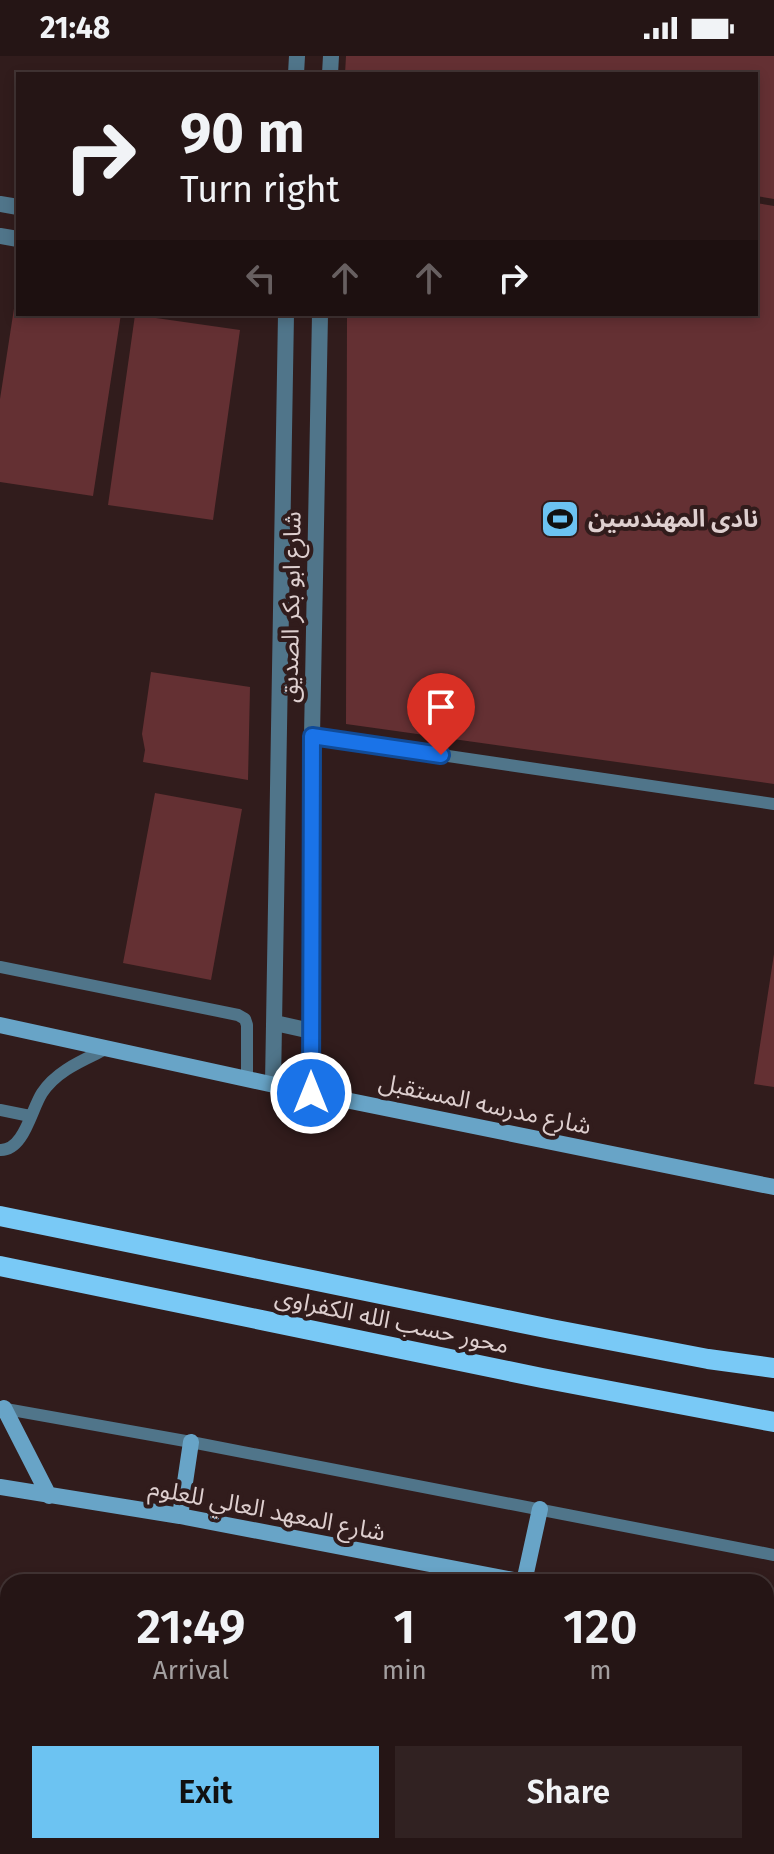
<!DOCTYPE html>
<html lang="en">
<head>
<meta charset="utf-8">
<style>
  :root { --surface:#251515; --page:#312222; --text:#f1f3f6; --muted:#a39fa0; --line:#423434; --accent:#6cc3f2 }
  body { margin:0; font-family:"Fira Sans","Noto Sans Arabic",sans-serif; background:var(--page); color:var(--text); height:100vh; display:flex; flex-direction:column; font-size:30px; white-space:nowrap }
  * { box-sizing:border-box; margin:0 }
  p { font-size:26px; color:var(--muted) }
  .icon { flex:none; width:44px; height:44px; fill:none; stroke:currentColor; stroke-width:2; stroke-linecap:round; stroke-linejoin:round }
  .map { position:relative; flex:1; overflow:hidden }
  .details { position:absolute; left:0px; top:1518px; width:774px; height:280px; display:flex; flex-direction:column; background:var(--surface); border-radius:24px 24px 0 0; box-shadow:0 4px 12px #0003,0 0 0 2px var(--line) }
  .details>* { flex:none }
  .hud { position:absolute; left:16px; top:16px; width:742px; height:244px; border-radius:0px; box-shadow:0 4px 12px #0003,0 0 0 2px var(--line); background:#251515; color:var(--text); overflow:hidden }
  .pin { position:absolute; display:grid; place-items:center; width:68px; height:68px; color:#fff; margin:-82px -34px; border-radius:50% 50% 50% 0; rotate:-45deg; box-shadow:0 0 8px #0007 }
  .pin .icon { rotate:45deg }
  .me { position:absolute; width:88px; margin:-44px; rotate:0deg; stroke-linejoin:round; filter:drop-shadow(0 0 6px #0008) }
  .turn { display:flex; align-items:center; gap:28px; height:168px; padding:0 32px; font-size:36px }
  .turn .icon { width:104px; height:104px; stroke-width:2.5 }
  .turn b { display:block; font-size:56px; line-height:68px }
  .lanes { display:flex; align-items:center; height:76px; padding:0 32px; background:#0003; justify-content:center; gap:40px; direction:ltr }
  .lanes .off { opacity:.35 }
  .eta { display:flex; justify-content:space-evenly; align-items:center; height:136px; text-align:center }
  .eta b { font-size:48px; font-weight:600; line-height:56px }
  .button { display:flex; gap:16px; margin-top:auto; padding:16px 32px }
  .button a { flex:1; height:92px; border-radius:0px; background:var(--accent); color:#111; font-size:32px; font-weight:600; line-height:92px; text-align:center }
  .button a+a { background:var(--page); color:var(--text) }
  .status { display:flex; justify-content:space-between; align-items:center; height:56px; padding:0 40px; background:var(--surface); direction:ltr }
  .status svg { height:22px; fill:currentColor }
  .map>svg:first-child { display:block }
</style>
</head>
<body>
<div class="status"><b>21:48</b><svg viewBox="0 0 49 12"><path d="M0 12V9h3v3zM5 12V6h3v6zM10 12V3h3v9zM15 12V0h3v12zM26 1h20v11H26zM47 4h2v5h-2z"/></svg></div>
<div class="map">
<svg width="774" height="1798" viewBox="0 0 774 1798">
  <rect width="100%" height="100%" fill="#311c1c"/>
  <!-- green -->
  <path fill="#643033" d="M 346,0 L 774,0 L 774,143 L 756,140 L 756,18 L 345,18 Z
    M 756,147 L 774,150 L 774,728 L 346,668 L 347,258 L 756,258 Z
    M 17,233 L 18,258 L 121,258 L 93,440 L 0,426 L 0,343 Z
    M 135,259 L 240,274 L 213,464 L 108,449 Z
    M 151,616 L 250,631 L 248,724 L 143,706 L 145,694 L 142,678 Z
    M 155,737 L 242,753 L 211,924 L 123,907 Z
    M 774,898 L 774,1031 L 754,1028 Z"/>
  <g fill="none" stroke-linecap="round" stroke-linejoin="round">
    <!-- lane -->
    <path stroke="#50758a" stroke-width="12" d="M 312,680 L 774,748
      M 0,911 L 238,959 L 245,963 L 247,969 L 247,1022
      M 0,1054 L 30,1060
      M 0,1094 C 24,1095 31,1054 42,1037 C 57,1014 84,1004 108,992
      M 0,1352 L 191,1386 L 774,1499"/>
    <!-- street -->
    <path stroke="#50758a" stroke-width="16" d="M 296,18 L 297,0
      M 330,18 L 331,0
      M 0,148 L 18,151
      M 0,180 L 18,183
      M 275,967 L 311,975
      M 273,1028 L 286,258
      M 311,1037 L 312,680 L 320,258"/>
    <!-- secondary -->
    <path stroke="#68a4c7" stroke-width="16" d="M 0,969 L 311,1037 L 774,1131
      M 4,1352 L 49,1440
      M 0,1431 L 180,1460 L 524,1526 L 540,1453
      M 180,1460 L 191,1386
      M 766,1569 L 774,1571"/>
    <!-- primary -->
    <path stroke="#79c9f6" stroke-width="20" d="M 0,1160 L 551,1273 L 708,1303 L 774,1312
      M 0,1210 L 542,1322 L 774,1366"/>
  </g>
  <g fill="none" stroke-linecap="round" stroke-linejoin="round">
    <!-- route casing -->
    <g stroke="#114b97" stroke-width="20">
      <path id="route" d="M 311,1037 L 312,680 L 441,699"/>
    </g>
    <!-- route -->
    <use href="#route" stroke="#1a73e8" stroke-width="14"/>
  </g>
  <!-- icons -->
  <defs>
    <g id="stadium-square" transform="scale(2)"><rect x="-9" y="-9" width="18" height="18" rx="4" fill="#6cc3f2" stroke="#311c1c"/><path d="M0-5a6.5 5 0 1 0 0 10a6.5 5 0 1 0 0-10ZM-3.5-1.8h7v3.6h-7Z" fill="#111"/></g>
  </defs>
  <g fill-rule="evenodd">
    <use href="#stadium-square" x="560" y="463"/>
  </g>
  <g text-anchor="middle" stroke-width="8" stroke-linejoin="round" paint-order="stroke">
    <!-- poi labels -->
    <g font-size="24" font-weight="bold" fill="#decfcf" stroke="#311c1c" text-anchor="start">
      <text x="588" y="471">نادى المهندسين</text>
    </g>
    <!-- street labels -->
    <g font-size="24" fill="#decfcf" stroke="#311c1c">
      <text transform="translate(291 551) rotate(-89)" y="8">شارع ابو بكر الصديق</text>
      <text transform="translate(485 1048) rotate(12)" y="8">شارع مدرسه المستقبل</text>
      <text transform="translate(392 1265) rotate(12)" y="8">محور حسب الله الكفراوى</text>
      <text transform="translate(267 1454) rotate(11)" y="8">شارع المعهد العالي للعلوم</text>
    </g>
  </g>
</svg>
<div class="pin" style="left:441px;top:699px;background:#d93025"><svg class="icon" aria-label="arrive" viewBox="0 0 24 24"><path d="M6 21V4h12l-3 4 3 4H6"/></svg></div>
<svg class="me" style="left:311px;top:1037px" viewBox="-20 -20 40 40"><circle r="17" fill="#1a73e8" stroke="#fff" stroke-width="3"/><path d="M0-11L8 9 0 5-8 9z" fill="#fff"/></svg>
<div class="hud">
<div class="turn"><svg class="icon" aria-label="right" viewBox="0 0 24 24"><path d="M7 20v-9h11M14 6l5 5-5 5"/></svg><div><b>90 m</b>Turn right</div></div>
<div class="lanes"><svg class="icon off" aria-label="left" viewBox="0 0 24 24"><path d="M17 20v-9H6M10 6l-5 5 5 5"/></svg><svg class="icon off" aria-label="ahead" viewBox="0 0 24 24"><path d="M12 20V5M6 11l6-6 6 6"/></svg><svg class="icon off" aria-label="ahead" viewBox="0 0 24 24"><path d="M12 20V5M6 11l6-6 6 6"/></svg><svg class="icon" aria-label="right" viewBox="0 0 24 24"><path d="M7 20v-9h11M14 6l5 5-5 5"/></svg></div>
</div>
<section class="details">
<div class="eta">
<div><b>21:49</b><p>Arrival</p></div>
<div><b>1</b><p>min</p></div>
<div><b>120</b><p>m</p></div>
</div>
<div class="button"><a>Exit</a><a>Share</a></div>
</section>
</div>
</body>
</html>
